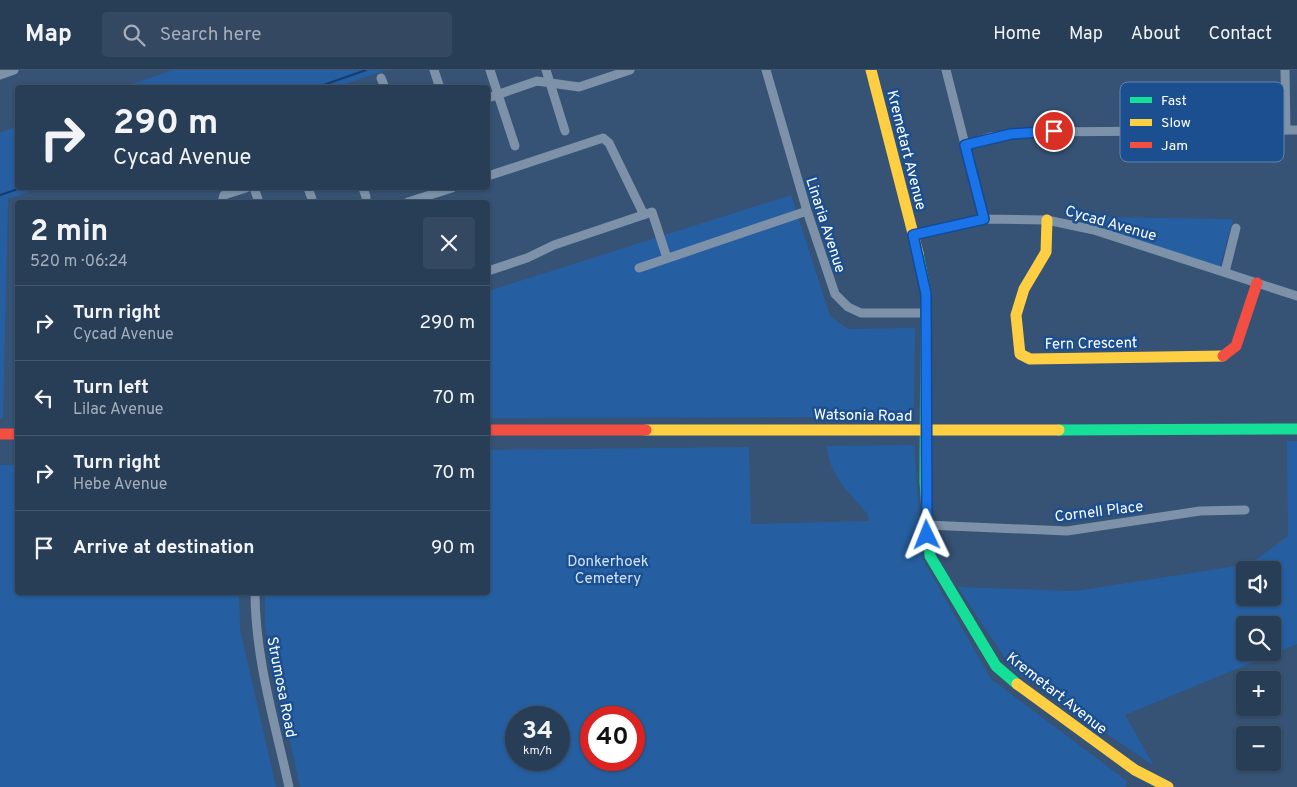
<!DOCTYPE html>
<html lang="en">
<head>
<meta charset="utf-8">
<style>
  :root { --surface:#283e57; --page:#344961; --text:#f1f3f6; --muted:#a5aeba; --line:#44576d }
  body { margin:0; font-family:Overpass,sans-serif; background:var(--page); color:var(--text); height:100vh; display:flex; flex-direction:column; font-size:19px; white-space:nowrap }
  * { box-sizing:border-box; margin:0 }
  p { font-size:16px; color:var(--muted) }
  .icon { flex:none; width:28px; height:28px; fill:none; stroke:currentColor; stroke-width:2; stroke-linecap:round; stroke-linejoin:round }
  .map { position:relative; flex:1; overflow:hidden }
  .sheet { position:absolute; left:15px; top:130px; width:475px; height:395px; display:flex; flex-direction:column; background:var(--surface); border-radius:5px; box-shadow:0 1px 4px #0004,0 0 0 1px var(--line) }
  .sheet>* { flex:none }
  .guide { position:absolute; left:15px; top:15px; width:475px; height:105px; border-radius:5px; box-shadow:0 1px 4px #0004,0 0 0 1px var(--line); background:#283e57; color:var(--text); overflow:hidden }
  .tools { position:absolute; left:1236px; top:491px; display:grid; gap:10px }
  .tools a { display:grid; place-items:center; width:45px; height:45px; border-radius:5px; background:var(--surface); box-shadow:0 1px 4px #0004,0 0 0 1px var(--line); font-size:25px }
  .speed { position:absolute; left:505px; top:636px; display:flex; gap:10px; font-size:25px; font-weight:700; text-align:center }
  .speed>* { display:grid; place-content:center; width:65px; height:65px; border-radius:50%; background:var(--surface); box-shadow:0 1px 4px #0004,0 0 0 1px var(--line); line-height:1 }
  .speed small { font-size:12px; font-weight:400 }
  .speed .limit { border:8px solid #d22; background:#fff; color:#111 }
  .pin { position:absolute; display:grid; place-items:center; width:42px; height:42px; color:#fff; margin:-21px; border:2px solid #fff; border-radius:50%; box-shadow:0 1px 5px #0007 }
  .me { position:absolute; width:55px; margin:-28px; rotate:358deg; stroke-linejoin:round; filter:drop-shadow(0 0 4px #0008) }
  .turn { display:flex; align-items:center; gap:18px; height:105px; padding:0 15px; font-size:22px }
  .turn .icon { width:65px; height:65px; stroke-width:2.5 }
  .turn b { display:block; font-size:35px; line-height:42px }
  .round { display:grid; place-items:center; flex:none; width:52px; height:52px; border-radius:5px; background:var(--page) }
  .summary { display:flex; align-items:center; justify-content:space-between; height:85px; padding:0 15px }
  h1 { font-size:30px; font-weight:700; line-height:38px }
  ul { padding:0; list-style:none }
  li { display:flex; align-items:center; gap:15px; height:75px; padding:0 15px; border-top:1px solid var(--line) }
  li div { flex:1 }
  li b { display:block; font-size:19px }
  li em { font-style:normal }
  header { display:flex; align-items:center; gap:30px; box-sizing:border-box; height:70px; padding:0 25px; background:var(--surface); border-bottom:1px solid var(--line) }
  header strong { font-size:24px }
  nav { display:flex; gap:28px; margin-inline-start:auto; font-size:18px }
  .search { width:350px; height:45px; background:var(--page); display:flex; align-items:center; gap:12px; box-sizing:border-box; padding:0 18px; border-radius:5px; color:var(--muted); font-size:19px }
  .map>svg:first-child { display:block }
</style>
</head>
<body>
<header>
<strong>Map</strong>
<div class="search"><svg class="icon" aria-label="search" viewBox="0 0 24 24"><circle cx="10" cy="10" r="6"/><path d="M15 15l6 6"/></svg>Search here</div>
<nav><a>Home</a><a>Map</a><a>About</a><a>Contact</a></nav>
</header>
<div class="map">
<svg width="1297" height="717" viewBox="0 0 1297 717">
  <rect width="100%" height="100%" fill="#365274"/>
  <!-- green -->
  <path fill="#265fa1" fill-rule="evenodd" d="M 172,0 L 387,0 L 336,17 L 124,17 Z
    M 17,56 L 18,118 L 40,118 L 8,129 L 3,348 L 0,348 L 0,63 Z
    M 791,125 L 830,246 L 848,259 L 915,258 L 914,337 L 902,347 L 488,348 L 488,221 Z
    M 1092,147 L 1233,149 L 1220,197 L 1092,156 Z
    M 1287,371 L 1297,371 L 1297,574 L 1125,645 L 1154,696 L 1012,599 L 958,517 L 1075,521 L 1250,494 L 1288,466 ZM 1245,500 L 1272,500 L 1272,528 L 1245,528 ZM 1245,555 L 1272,555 L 1272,582 L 1245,582 Z
    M 914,375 L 922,488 L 991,609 L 1127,711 L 1126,717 L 300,717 L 265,556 L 265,523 L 488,522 L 488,380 L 749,377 L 751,454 L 869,451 L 868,445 C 851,424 828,405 827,376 ZM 516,648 L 559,648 L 559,690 L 516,690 ZM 591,648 L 634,648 L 634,690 L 591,690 Z
    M 0,395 L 17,395 L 18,522 L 239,523 L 240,559 L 276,717 L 0,717 Z"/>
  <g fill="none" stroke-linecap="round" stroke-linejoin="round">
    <!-- stream -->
    <path stroke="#153c6e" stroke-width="2" d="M 315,18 L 366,0
      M 0,125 L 21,118"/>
    <!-- street -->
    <path stroke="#7d92a8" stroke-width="9" d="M 434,0 L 440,18
      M 490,0 L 515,76
      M 546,0 L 565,61
      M 766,0 L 807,141 L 835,224 L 848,237 L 861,243 L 926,243
      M 946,0 L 984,149
      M 1285,0 L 1286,60
      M 0,5 L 14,0
      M 381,8 L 385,18
      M 488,28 L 537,11 L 579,17 L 630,0
      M 965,75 L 990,67 L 1034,62 L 1297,60
      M 488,106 L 603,68 L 609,73 L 644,145
      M 254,118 L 259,132
      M 308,118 L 313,132
      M 363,118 L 366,127
      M 222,132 L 224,125 L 246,118
      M 408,132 L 452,118
      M 913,165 L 984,149 L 1047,150 L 1094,160 L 1297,226
      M 639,198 L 807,141
      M 488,201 L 527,188 L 554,175 L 652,142 L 667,188
      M 1225,202 L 1236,158
      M 927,455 L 1067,461 L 1200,441 L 1245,440
      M 255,522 C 255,588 275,653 289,717"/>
    <!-- fast -->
    <path stroke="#16e098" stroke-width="11" d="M 918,183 L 926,224 L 925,412 L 930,486 L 996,596 L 1017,614
      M 1059,360 L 1297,359"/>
    <!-- slow -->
    <path stroke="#ffcf43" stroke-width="11" d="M 871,0 L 918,183
      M 1047,150 L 1046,182 L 1024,219 L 1016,245 L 1020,284 L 1030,289 L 1223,286
      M 646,360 L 1059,360
      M 1017,614 L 1135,700 L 1168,717"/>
    <!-- jam -->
    <path stroke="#f24e42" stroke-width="11" d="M 1223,286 L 1236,276 L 1257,213
      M 488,360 L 646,360
      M 0,364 L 18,364"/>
  </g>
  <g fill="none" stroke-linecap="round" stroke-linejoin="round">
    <!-- route casing -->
    <g stroke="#114b97" stroke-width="12">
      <path id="route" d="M 927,465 L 926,224 L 913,165 L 984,149 L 965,75 L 1011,64 L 1054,61"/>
    </g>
    <!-- route -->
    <use href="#route" stroke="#1a73e8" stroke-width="9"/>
  </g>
  <g text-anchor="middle" stroke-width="5" stroke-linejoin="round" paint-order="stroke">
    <!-- street labels -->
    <g font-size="15" fill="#fff" stroke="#1b4f8f">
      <text transform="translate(907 80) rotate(76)" y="5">Kremetart Avenue</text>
      <text transform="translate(1111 153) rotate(16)" y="5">Cycad Avenue</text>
      <text transform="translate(826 155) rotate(72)" y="5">Linaria Avenue</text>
      <text transform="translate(1091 273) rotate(-1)" y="5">Fern Crescent</text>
      <text transform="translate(863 345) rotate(1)" y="5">Watsonia Road</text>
      <text transform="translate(1099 441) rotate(-7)" y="5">Cornell Place</text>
      <text transform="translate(282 617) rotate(79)" y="5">Strumosa Road</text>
      <text transform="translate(1057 623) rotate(38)" y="5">Kremetart Avenue</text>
    </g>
    <!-- park labels -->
    <g font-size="15" fill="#cfe3fa" stroke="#1b4f8f">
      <text x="608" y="496">Donkerhoek<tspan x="608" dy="17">Cemetery</tspan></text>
    </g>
  </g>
  <!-- legend -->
  <rect x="1120" y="12" width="164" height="80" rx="8" fill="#1b4f8f" stroke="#5f84b1" stroke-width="1"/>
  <rect x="1130" y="27" width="22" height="6" fill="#16e098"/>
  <rect x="1130" y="49" width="22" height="7" fill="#ffcf43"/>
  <rect x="1130" y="72" width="22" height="6" fill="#f24e42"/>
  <g font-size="14" fill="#fff">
    <text x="1161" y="35">Fast</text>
    <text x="1161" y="57">Slow</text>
    <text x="1161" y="80">Jam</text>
  </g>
</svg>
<div class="tools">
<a><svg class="icon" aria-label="sound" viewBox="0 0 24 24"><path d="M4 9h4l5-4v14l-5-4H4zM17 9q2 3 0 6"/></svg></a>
<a><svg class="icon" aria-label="search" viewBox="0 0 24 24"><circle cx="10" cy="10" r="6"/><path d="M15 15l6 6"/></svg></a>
<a>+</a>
<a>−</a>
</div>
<div class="speed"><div>34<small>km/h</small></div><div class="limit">40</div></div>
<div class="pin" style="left:1054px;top:61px;background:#d93025"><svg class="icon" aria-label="arrive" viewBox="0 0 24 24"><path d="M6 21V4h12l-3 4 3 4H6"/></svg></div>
<svg class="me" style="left:927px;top:465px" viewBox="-20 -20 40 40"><path d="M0-17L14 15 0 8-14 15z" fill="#1a73e8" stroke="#fff" stroke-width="4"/></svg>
<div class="guide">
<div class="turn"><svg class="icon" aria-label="right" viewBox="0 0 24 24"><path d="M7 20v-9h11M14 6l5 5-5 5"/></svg><div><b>290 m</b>Cycad Avenue</div></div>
</div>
<section class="sheet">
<div class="summary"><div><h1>2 min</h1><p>520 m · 06:24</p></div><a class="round"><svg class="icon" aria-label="close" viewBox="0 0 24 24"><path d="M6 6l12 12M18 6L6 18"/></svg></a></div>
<ul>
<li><svg class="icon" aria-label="right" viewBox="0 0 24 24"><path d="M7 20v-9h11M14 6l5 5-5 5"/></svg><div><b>Turn right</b><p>Cycad Avenue</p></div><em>290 m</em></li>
<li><svg class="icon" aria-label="left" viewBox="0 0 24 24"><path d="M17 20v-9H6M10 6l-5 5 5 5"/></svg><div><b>Turn left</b><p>Lilac Avenue</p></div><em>70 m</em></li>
<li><svg class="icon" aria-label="right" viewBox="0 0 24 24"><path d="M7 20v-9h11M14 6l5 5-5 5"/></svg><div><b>Turn right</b><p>Hebe Avenue</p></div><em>70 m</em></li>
<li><svg class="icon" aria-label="arrive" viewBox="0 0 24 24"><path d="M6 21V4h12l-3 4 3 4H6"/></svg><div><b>Arrive at destination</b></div><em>90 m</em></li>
</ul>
</section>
</div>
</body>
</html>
